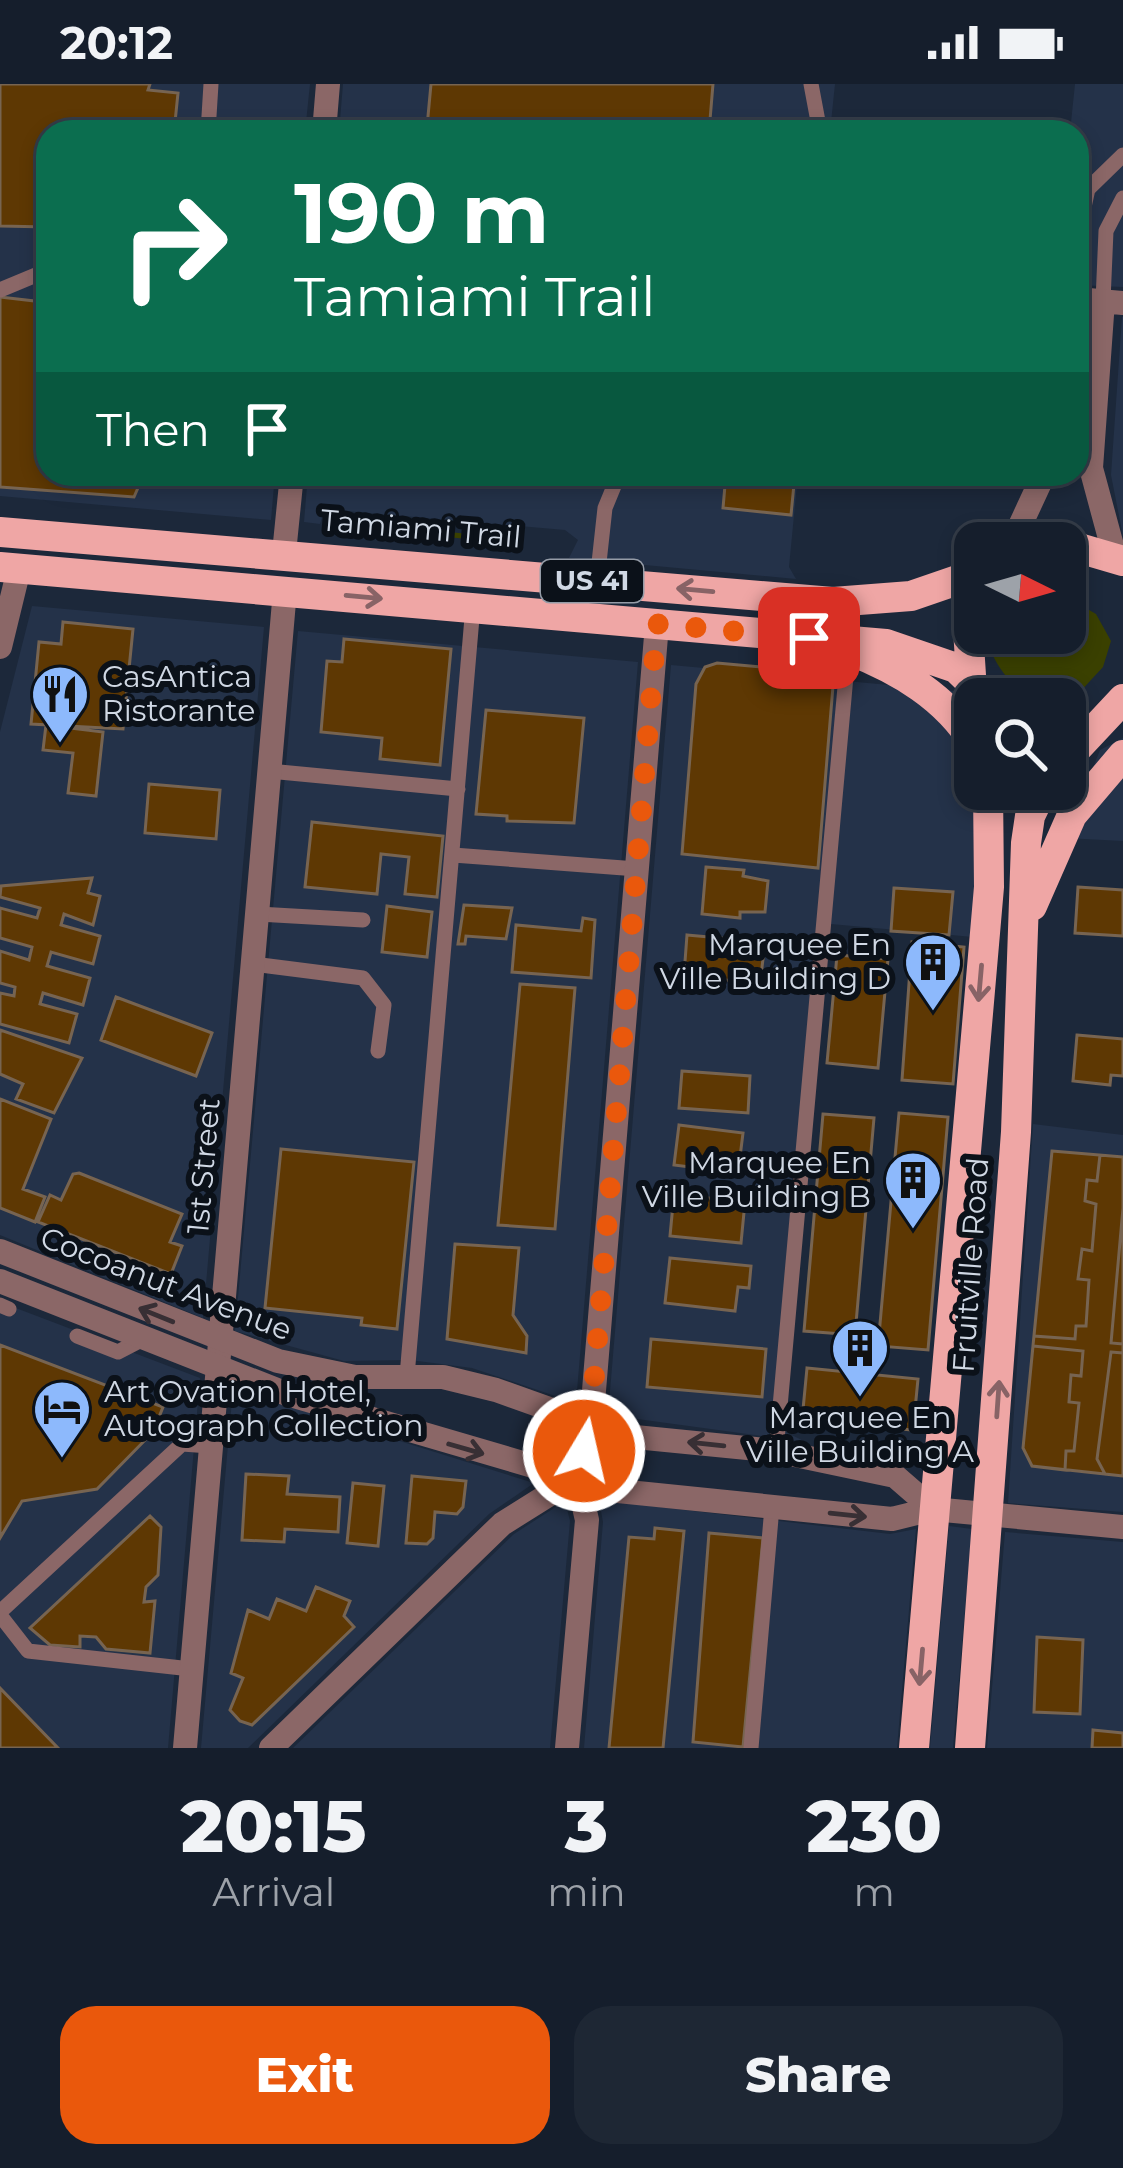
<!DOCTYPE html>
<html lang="en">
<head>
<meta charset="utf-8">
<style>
  :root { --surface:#151e2c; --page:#1e2734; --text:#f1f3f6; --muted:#9da2a9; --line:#343c48; --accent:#ea580c }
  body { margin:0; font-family:Montserrat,sans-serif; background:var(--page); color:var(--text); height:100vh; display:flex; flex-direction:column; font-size:45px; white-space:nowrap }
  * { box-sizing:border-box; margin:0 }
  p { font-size:39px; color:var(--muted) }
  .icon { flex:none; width:66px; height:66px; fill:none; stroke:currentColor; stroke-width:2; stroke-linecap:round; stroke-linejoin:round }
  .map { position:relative; height:1664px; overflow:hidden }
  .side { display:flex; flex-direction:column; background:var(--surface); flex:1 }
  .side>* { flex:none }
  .top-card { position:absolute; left:36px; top:36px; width:1053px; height:366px; border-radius:36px; box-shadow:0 6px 18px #0003,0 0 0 3px var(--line); background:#0b6e4f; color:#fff; overflow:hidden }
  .needle { width:78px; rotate:95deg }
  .tools { position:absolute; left:954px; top:438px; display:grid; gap:24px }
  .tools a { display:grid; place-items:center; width:132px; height:132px; border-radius:24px; background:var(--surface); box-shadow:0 6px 18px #0003,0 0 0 3px var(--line); font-size:60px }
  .pin { position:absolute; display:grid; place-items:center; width:102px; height:102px; color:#fff; margin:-51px; border-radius:24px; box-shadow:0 6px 18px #0006 }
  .me { position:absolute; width:132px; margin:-66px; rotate:9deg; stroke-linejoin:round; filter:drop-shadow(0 0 9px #0008) }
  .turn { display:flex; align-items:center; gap:42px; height:252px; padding:0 60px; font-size:54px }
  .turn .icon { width:156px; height:156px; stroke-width:2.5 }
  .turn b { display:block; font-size:84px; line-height:102px }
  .then { display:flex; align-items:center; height:114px; padding:0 60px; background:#0003; gap:24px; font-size:45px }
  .eta { display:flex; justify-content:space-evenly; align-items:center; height:204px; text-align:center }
  .eta b { font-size:72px; font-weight:800; line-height:84px }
  .action { display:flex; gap:24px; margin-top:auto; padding:24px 60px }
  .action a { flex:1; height:138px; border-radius:36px; background:var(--accent); color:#fff; font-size:48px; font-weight:800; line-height:138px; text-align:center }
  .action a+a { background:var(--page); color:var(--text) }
  .status { display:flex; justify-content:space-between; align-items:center; height:84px; padding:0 60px; background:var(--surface); direction:ltr }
  .status svg { height:33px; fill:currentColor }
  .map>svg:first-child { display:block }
</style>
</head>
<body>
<div class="status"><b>20:12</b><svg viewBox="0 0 49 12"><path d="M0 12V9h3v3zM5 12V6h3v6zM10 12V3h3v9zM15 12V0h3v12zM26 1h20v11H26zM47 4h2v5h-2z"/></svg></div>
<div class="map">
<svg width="1123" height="1664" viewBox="0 0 1123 1664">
  <rect width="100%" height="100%" fill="#1c283a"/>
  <!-- built -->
  <path fill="#243249" d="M 0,0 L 310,0 L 305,48 L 48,48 L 48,390 L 275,390 L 271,436 L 0,412 Z
    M 343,0 L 835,0 L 830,48 L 339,48 Z
    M 1075,0 L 1123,0 L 1123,203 L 1077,201 L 1077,48 L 1070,48 Z
    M 1122,233 L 1123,233 L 1123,452 L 1111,391 Z
    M 308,390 L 798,390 L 789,483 L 796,495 L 569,474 L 578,456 L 565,446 L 335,426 L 323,430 L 320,440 L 304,438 Z
    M 32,522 L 264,543 L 203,1234 L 0,1151 L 0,648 Z
    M 298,547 L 638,578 L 576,1319 L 472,1284 L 410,1276 L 344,1277 L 235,1247 Z
    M 671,581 L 954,607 L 975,699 L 978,801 L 973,853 L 831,840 L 781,1346 L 806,1358 L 608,1331 Z
    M 1123,654 L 1123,757 L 1065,754 L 1100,666 Z
    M 1033,1040 L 1123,1051 L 1123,1428 L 1008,1419 Z
    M 0,1218 L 200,1294 L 168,1664 L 0,1664 Z
    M 233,1305 L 534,1399 L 489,1430 L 248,1664 L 201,1664 Z
    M 599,1416 L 890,1450 L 916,1445 L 897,1664 L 584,1664 L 603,1438 Z
    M 565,1417 L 570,1437 L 550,1664 L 293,1664 L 514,1450 Z
    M 949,1442 L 972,1445 L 953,1664 L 930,1664 Z
    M 1005,1448 L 1123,1458 L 1123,1664 L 987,1664 Z"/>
  <!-- green -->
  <path fill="#3a4000" d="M 334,438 L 515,454 L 514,459 L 346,444 Z
    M 1065,512 L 1096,530 L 1111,557 L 1103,583 L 1065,624 L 1065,615 C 1026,615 1009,604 991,568 L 995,549 L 1065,549 Z"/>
  <!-- building -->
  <path fill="#5e3803" stroke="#776451" stroke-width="3" d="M 0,0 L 150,0 L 148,6 L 178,9 L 174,48 L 48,48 L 48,143 L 0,142 Z
    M 431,0 L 713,0 L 709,48 L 427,43 Z
    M 36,211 L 48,212 L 48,390 L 144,390 L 134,413 L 0,403 L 0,213 L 35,217 Z
    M 726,390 L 795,390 L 791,431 L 723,424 Z
    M 63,538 L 133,545 L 123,645 L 31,640 L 39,558 L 61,560 Z
    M 344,555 L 451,565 L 440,681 L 380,675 L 382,654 L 321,648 L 327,577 L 342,578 Z
    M 717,579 L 819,588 L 833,602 L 818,784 L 682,770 L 696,600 L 705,583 Z
    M 486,626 L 584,634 L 574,739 L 507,737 L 507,732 L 476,730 Z
    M 46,641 L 103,648 L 96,712 L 68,709 L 73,669 L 43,666 Z
    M 149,700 L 220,706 L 216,755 L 145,749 Z
    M 312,738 L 443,752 L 437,813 L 405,810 L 409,773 L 381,770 L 377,810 L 305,803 Z
    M 706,783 L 744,786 L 743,792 L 768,797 L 765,828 L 740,828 L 740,834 L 702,830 Z
    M 92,794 L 88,809 L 100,812 L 93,841 L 64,830 L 61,841 L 100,852 L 93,880 L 51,868 L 47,882 L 90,894 L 83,921 L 43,909 L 40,920 L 77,930 L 69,959 L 0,940 L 0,909 L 14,912 L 15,903 L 0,899 L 0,867 L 29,876 L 32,863 L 0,854 L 0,824 L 37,834 L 40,824 L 0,813 L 1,802 Z
    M 1078,803 L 1123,806 L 1123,852 L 1075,849 Z
    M 894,804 L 953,808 L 949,851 L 891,847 Z
    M 464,821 L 512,824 L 506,855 L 466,852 L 465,860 L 458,860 Z
    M 387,822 L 432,828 L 427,873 L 382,868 Z
    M 583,834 L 595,836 L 591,894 L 512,888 L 516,841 L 581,847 Z
    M 687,851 L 765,858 L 760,900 L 684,891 Z
    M 912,858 L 964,863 L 953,1000 L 902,996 Z
    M 837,871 L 888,875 L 878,984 L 827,979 Z
    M 520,900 L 575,904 L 555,1145 L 498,1141 Z
    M 116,913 L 212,949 L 196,992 L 101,956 Z
    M 0,946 L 82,974 L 54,1029 L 16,1015 L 23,1000 L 0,990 Z
    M 1077,951 L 1123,955 L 1123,992 L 1111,991 L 1110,1001 L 1073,997 Z
    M 682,987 L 750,992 L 748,1029 L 679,1024 Z
    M 0,1015 L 51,1035 L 23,1105 L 45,1113 L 35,1138 L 0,1124 Z
    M 899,1029 L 948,1033 L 928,1266 L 878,1262 Z
    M 823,1030 L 874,1034 L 855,1251 L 804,1247 Z
    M 679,1041 L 743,1049 L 738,1089 L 674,1081 Z
    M 281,1065 L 414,1078 L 397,1245 L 361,1241 L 362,1234 L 265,1224 Z
    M 1052,1067 L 1100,1071 L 1097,1097 L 1087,1096 L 1085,1117 L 1096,1120 L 1092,1167 L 1082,1165 L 1078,1195 L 1089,1196 L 1086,1242 L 1076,1242 L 1075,1255 L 1034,1252 Z
    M 1052,1067 L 1123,1073 L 1123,1392 L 1032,1382 L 1023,1364 Z
    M 79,1089 L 182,1130 L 170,1158 L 182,1162 L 171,1190 L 38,1138 L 50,1111 L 61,1116 L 73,1090 Z
    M 674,1110 L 745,1118 L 741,1159 L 670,1152 Z
    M 1123,1124 L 1123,1260 L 1111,1259 Z
    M 455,1160 L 519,1164 L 513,1231 L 527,1252 L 526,1269 L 447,1255 Z
    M 670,1174 L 751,1182 L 749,1204 L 738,1203 L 735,1227 L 665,1219 Z
    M 651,1255 L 766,1265 L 762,1313 L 647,1303 Z
    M 0,1261 L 163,1323 L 153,1348 L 97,1405 L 22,1417 L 0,1454 Z
    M 1033,1262 L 1083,1267 L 1081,1292 L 1071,1291 L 1069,1318 L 1079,1319 L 1074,1367 L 1066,1367 L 1065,1386 L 1032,1382 L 1023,1364 Z
    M 1111,1268 L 1123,1269 L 1123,1392 L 1105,1390 L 1097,1375 Z
    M 807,1284 L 918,1295 L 913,1346 L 802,1336 Z
    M 246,1390 L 289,1392 L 287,1410 L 340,1413 L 338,1448 L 285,1445 L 284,1458 L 242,1456 Z
    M 412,1392 L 466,1397 L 463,1423 L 457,1430 L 435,1428 L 433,1454 L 427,1460 L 406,1459 Z
    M 353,1399 L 384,1402 L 378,1462 L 347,1459 Z
    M 150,1432 L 161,1443 L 158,1491 L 146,1503 L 144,1518 L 155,1517 L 150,1569 L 106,1565 L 96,1553 L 80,1552 L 80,1563 L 50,1561 L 30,1544 Z
    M 655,1444 L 684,1447 L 663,1664 L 609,1664 L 629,1453 L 654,1455 Z
    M 709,1449 L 763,1454 L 743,1663 L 693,1658 Z
    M 316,1503 L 350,1517 L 344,1532 L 354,1543 L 252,1641 L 240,1637 L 230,1626 L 243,1594 L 231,1589 L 248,1526 L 269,1535 L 277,1515 L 306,1527 Z
    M 1037,1553 L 1083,1556 L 1080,1630 L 1034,1628 Z
    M 0,1604 L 58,1664 L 0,1664 Z
    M 1093,1646 L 1123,1649 L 1123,1664 L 1092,1664 Z"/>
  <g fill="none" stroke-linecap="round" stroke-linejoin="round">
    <!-- service -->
    <path stroke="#8b6767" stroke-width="15" d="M 811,0 L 820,48
      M 208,48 L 211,0
      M 1077,155 L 1088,105 L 1123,71
      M 0,206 L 48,186
      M 1103,217 L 1106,147 L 1123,114
      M 597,497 L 605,424 L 619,390
      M 269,687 L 458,705
      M 453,771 L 637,785
      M 258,830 L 363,836
      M 253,880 L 363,894 L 384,921 L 378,967
      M 0,1221 L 9,1225
      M 77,1252 L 118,1268 L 145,1254
      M 407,1292 L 473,522
      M 776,1367 L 846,592
      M 0,1528 L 182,1360 L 210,1362
      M 0,1531 L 28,1567 L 191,1585
      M 751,1664 L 772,1423"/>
    <!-- minor -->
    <path stroke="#8b6767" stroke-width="24" d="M 324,48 L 328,0
      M 1077,215 L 1123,219
      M 1103,217 L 1091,384 L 1115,473
      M 1012,459 L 1044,390
      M 284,469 L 292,390
      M 0,563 L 19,485
      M 185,1664 L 285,506
      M 271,1664 L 502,1440 L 577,1393
      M 567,1664 L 587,1436 L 577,1393 L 591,1343 L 657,540"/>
    <!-- tertiary -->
    <path stroke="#8b6767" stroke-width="24" d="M 0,1167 L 278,1277 L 355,1293 L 443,1293 L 496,1306 L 625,1352 L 776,1367 L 895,1392 L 933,1425
      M 0,1197 L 287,1310 L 618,1407 L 892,1435 L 933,1425 L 1123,1443"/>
    <!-- primary -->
    <path stroke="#efa6a5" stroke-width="30" d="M 0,448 L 833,518 L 911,512 L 975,490
      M 1065,460 L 1123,477
      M 0,483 L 886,560 L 956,584 L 988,615
      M 849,566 C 900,586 946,613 975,660
      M 972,607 L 968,545 L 975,519
      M 1065,677 L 1123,615
      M 1032,822 L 1072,731 L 1123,671
      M 914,1664 L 989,803 L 988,705
      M 970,1664 L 1016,1048 L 1026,759 L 1030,732 L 1043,705"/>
  </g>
  <!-- one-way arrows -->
  <defs><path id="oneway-shaft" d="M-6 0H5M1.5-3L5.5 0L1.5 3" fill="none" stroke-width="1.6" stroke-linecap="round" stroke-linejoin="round" transform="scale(3)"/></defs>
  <g stroke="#886366">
    <use href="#oneway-shaft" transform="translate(695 506) rotate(-175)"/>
    <use href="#oneway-shaft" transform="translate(364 513) rotate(5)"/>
    <use href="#oneway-shaft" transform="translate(980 899) rotate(95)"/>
    <use href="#oneway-shaft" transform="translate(998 1315) rotate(-86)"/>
    <use href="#oneway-shaft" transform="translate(921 1583) rotate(95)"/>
  </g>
  <g stroke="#382f34">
    <use href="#oneway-shaft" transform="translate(156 1231) rotate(-158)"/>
    <use href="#oneway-shaft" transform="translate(706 1360) rotate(-174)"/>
    <use href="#oneway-shaft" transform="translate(466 1365) rotate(16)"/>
    <use href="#oneway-shaft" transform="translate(848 1431) rotate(6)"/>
  </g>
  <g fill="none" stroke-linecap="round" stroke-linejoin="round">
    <!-- route -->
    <path stroke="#ea580c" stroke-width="21" stroke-dasharray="0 37.8" d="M 584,1367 L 593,1310 L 657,540 L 809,554"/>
  </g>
  <!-- icons -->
  <defs>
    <g id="restaurant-pin" transform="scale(3)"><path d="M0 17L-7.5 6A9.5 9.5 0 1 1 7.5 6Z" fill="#8db9fc" stroke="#0b1119"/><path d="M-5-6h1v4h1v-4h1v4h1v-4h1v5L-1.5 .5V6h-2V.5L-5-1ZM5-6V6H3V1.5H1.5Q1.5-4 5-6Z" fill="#111"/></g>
    <g id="building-pin" transform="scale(3)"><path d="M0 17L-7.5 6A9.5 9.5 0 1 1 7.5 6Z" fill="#8db9fc" stroke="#0b1119"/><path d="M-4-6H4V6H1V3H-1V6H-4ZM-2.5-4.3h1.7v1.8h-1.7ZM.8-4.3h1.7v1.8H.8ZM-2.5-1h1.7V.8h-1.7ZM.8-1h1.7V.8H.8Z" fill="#111"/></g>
    <g id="hotel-pin" transform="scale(3)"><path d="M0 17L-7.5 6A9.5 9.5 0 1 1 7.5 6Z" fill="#8db9fc" stroke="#0b1119"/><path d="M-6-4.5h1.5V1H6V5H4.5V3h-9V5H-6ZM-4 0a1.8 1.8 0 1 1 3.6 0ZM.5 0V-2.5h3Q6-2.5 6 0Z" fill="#111"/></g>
  </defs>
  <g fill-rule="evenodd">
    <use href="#restaurant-pin" x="60" y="610"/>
    <use href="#building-pin" x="933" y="878"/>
    <use href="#building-pin" x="913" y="1096"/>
    <use href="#building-pin" x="860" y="1264"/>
    <use href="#hotel-pin" x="62" y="1325"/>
  </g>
  <g text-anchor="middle" stroke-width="12" stroke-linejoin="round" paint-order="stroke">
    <!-- shield labels -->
    <rect fill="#0b1119" stroke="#959ca7" stroke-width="3" x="541" y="476" width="102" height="42" rx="9"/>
    <g font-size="27" font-weight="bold" fill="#d0d8e4">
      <text x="592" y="506">US 41</text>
    </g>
    <!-- street labels -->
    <g font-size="30" fill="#d0d8e4" stroke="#0b1119">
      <text transform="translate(421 445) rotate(5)" y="10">Tamiami Trail</text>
      <text transform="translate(204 1082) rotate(-85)" y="10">1st Street</text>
      <text transform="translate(971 1181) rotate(-86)" y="10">Fruitville Road</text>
      <text transform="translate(166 1200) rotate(21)" y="10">Cocoanut Avenue</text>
    </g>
    <!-- poi labels -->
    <g font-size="30" fill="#d0d8e4" stroke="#0b1119" text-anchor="start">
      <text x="102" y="603">CasAntica<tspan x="102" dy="34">Ristorante</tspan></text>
      <text x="891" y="871" text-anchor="end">Marquee En<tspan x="891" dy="34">Ville Building D</tspan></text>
      <text x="871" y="1089" text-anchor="end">Marquee En<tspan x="871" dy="34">Ville Building B</tspan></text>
      <text x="104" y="1318">Art Ovation Hotel,<tspan x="104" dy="34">Autograph Collection</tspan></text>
      <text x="860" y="1344" text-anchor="middle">Marquee En<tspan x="860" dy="34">Ville Building A</tspan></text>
    </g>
  </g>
</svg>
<div class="tools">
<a><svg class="needle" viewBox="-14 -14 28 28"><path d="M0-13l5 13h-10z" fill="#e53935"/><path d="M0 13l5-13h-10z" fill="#9da2a9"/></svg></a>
<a><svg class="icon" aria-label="search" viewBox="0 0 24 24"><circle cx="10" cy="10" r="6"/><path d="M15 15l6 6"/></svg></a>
</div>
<div class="pin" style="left:809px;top:554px;background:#d93025"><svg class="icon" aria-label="arrive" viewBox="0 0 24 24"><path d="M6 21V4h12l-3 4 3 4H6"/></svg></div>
<svg class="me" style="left:584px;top:1367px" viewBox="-20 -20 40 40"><circle r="17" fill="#ea580c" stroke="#fff" stroke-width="3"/><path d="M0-11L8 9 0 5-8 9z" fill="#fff"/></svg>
<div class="top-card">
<div class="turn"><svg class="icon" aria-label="right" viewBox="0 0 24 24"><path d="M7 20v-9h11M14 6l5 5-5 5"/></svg><div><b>190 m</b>Tamiami Trail</div></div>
<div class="then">Then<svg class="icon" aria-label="arrive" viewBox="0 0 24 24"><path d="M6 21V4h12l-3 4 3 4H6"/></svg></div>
</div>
</div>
<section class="side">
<div class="eta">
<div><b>20:15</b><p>Arrival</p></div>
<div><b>3</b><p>min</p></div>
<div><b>230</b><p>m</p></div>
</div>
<div class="action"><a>Exit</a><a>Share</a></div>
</section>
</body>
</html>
